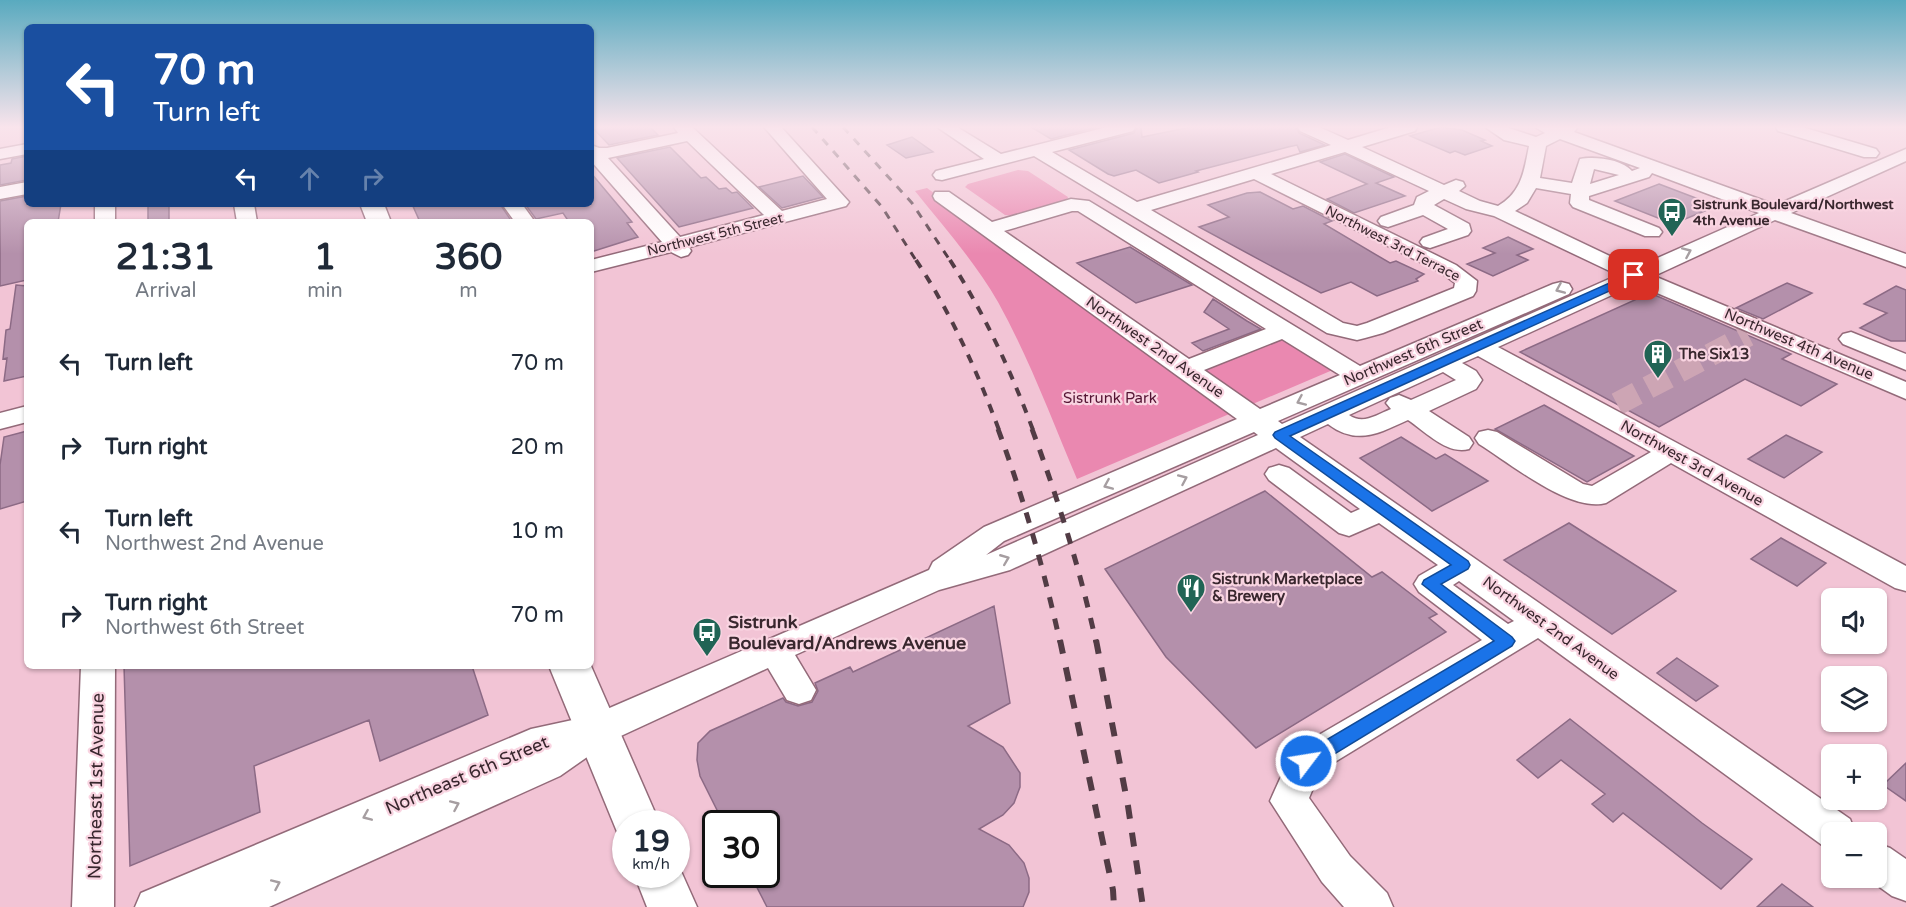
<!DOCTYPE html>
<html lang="en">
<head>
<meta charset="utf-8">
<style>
  :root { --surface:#fff; --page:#f2f2f3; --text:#1f2937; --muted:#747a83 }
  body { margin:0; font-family:"Varela Round",sans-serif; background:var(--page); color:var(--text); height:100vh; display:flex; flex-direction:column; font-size:22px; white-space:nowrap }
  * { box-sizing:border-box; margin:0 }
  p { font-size:20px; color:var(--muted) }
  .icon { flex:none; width:33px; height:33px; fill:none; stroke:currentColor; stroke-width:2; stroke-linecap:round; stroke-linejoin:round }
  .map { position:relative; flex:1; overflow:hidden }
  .drawer { position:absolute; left:24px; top:219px; width:570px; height:450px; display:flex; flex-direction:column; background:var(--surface); border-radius:9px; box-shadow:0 2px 4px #0004 }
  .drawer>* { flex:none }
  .banner { position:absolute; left:24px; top:24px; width:570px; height:183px; border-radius:9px; box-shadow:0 2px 4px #0004; background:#1a4fa0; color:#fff; overflow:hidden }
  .controls { position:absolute; left:1821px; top:588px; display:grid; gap:12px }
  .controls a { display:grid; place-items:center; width:66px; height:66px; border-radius:9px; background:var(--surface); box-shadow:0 2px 4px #0004; font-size:30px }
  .speed { position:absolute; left:612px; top:810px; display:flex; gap:12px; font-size:30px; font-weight:700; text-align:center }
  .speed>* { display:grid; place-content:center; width:78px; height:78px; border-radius:50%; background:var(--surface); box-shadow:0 2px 4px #0004; line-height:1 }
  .speed small { font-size:15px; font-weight:400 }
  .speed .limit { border:3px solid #111; border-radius:9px; background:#fff; color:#111 }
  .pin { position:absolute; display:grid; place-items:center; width:51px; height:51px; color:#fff; margin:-26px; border-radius:12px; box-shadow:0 3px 9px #0006 }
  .me { position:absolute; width:66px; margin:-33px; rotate:59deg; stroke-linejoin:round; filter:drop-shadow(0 0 4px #0008) }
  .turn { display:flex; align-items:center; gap:21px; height:126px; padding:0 30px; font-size:27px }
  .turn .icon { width:78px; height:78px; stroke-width:2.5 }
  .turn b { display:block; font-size:42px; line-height:51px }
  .lanes { display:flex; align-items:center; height:57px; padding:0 30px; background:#0003; justify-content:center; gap:30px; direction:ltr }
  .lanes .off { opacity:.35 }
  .eta { display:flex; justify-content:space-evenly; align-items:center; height:102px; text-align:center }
  .eta b { font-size:36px; font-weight:800; line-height:42px }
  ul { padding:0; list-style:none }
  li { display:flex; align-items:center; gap:18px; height:84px; padding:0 30px }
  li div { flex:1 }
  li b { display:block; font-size:22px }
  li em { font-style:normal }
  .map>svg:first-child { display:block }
</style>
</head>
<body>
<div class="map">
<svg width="1906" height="907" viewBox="0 0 1906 907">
  <rect width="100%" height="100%" fill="#f2c4d5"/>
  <!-- green -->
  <path fill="#ea88b0" d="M 1018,170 L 1028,171 L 1068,197 L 1067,200 L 1015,216 L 1005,215 L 965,187 L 968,184 Z
    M 927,188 L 1182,376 L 1282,335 L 1335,369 L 1077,479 C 1052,420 1029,358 998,302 C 975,262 944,227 915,191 Z"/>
  <!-- building -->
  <path fill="#b490ab" stroke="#8c6a85" stroke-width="1.5" d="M 592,127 L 650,127 L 658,135 L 609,145 Z
    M 1031,127 L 1098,127 L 1051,139 Z
    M 1137,127 L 1141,127 L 1142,137 L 1191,127 L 1296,127 L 1299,133 L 1325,145 L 1300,152 L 1297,145 L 1288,147 L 1196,171 L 1198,172 L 1159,183 L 1136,170 L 1114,176 L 1108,174 L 1069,150 L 1134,133 Z
    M 1441,127 L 1462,130 L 1485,140 L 1481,141 L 1492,146 L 1465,155 L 1455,151 L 1450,153 L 1410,136 Z
    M 912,137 L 933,152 L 906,158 L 887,145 Z
    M 670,147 L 701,178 L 706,177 L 719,189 L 726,188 L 732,193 L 737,192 L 753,208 L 679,227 L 617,158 Z
    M 1345,154 L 1394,177 L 1376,183 L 1405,196 L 1354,213 L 1327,199 L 1367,184 L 1320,162 Z
    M 27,156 L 27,180 L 0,185 L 0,165 L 11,163 L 12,159 Z
    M 591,173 L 632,222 L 627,223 L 638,237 L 591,252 L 591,222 L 569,222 L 563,213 L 536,219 L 525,204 L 591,204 Z
    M 803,176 L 823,197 L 782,208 L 759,187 Z
    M 1659,184 L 1717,206 L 1673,224 L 1615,201 Z
    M 1260,192 L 1293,209 L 1303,206 L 1332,221 L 1324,224 L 1390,263 L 1396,261 L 1424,274 L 1416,279 L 1418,281 L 1377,296 L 1351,282 L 1321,293 L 1199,227 L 1229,217 L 1208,205 L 1247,193 Z
    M 27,196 L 27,204 L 61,204 L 58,222 L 27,222 L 27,280 L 0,286 L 0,201 Z
    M 148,204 L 169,204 L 169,222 L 148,222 Z
    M 412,204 L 500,204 L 512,222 L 420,222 Z
    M 1508,237 L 1533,249 L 1517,255 L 1528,260 L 1493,276 L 1467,264 L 1495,253 L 1483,248 Z
    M 1130,247 L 1192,285 L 1136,303 L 1077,263 Z
    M 1787,283 L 1812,293 L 1763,319 L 1736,308 Z
    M 16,285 L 27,286 L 27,376 L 4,381 L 7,358 L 3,359 L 6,330 L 10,329 Z
    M 1896,286 L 1906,290 L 1906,341 L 1891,341 L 1860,328 L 1887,313 L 1864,304 Z
    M 1650,293 L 1791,354 L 1782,359 L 1837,384 L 1801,406 L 1745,379 L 1659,427 L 1520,352 Z
    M 1213,299 L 1247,321 L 1261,329 L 1203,351 L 1192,343 L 1229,329 L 1204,312 Z
    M 1544,405 L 1634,456 L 1587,482 L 1495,429 Z
    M 27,431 L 27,501 L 0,509 L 0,465 L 4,437 Z
    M 1786,435 L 1822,452 L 1784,478 L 1748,459 Z
    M 1401,437 L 1436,459 L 1445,454 L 1488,481 L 1432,511 L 1360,458 Z
    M 1265,491 L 1372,577 L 1382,572 L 1437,614 L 1429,618 L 1446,632 L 1256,748 L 1166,657 L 1105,569 Z
    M 1569,523 L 1676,591 L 1612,634 L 1504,560 Z
    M 1781,538 L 1826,563 L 1797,586 L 1751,559 Z
    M 994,606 L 1010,703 L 968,726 L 1003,747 L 1020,773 L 1020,787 L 1014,803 L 1003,815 L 979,829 L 1009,845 L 1024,863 L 1029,878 L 1029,892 L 1023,907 L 767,907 L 750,874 L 766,874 L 766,824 L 724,824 L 700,776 L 697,760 L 698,743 L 710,731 L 783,698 L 786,702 L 798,706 L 812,702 L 818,691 L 815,683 L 850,667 L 853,672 Z
    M 1677,658 L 1718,686 L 1696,701 L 1657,673 Z
    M 124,666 L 472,666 L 488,715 L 380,761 L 369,720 L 254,766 L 260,812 L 130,866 Z
    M 1570,719 L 1702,823 L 1752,859 L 1721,889 L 1623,813 L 1613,822 L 1592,804 L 1605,794 L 1561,760 L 1538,778 L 1517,760 Z
    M 1906,763 L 1906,801 L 1883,785 Z
    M 1782,884 L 1813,907 L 1757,907 Z"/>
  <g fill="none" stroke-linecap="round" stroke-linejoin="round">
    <!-- minor-tunnel -->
    <path stroke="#cda5b4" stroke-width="23" stroke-dasharray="23 12" stroke-linecap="butt" d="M 1617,404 L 1748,335"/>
    <!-- minor casing -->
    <g stroke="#936a79" stroke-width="3">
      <path id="minor" d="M 674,127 L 692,127 L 782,211 L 827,199 L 764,127 L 781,127 L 849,202 L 846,206 L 689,247 L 691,251 L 688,255 L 681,257 L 671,252 L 591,272 L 591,260 L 662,242 L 591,161 L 591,145 L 599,148 L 607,148 L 678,133 ZM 687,141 L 764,215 L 680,237 L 608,158 Z
        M 937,127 L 957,127 L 1001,154 L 1107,127 L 1135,127 L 1133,131 L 1052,152 L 1137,202 L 1331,145 L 1300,131 L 1298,127 L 1319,127 L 1348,140 L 1391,127 L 1417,127 L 1415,131 L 1362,147 L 1444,185 L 1456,180 L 1463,182 L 1465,186 L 1459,191 L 1480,201 L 1498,206 C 1522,192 1524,171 1529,146 L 1504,140 L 1485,127 L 1506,127 L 1536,137 L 1545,133 L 1535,127 L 1578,127 L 1574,132 L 1776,205 L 1906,149 L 1906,161 L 1791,213 L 1906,254 L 1906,267 L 1775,220 L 1654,276 L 1906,382 L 1906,399 L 1636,284 L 1498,347 L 1906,566 L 1906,591 L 1895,588 L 1671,463 L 1606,503 C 1570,513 1510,463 1479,444 L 1475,438 L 1479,432 L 1488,430 L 1497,432 L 1583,484 L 1592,486 L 1651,452 L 1478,356 L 1462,363 L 1476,371 L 1482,380 L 1476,389 L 1429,411 L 1469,437 L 1473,443 L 1469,449 C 1447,455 1426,432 1408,420 C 1379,433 1357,446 1328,424 L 1300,437 L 1850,819 L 1855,832 L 1832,832 L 1832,848 L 1822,845 L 1538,638 L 1320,771 L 1309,798 L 1350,856 L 1387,893 L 1393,907 L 1344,907 L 1322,882 L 1270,801 L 1293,750 L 1482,640 L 1419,592 L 1414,584 L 1419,576 L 1438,565 L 1379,523 L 1349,536 L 1339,533 L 1269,480 L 1265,474 L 1269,468 L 1279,465 L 1289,468 L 1351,513 L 1360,509 L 1276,448 L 1010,570 L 939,590 L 795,655 L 816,690 L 811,700 L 799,704 L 787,700 L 768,668 L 610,741 L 560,776 L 269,907 L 135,907 L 141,893 L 531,729 L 591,716 L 929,570 L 933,562 L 984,527 L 1237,419 L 935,200 L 933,196 L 935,192 L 949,192 L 992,222 L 1071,199 L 1089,201 L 1360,366 L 1553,284 L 1561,282 L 1569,284 L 1572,289 L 1569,294 L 1278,421 L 1282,424 L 1618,275 L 1494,216 L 1466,209 L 1444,199 L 1434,205 L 1469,224 L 1471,231 L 1468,235 L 1430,248 L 1423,246 L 1420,242 L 1423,238 L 1448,229 L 1423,215 L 1388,227 L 1381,225 L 1378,221 L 1381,217 L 1414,205 L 1417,197 L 1429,191 L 1345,152 L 1271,174 L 1456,265 L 1477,281 L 1476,291 L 1473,296 L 1383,333 L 1365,338 L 1357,340 L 1327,333 L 1034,156 L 942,180 L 936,179 L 933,175 L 936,171 L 984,159 ZM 1560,139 L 1640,168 L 1632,171 C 1622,159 1594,156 1580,159 L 1572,183 L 1540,178 L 1546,146 ZM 1594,169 L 1619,175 L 1590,184 ZM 1652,173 L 1759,213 L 1635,268 L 1515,211 L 1527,203 L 1536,188 L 1571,194 L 1570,203 L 1573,207 L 1645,236 L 1659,236 L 1662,232 L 1659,228 L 1589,200 L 1589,196 L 1649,177 ZM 1254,179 L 1442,273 L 1455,283 L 1454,288 L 1367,323 L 1357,326 L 1343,323 L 1151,210 ZM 1072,211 L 1078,211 L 1266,329 L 1189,359 L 1004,231 ZM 1282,339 L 1340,375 L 1260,409 L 1204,370 ZM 1443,372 L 1456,380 L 1411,400 L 1399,395 L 1390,398 L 1386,403 L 1391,409 C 1376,415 1363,425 1349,415 ZM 1254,432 L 1258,435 L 986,555 L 1004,541 ZM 1459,581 L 1514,621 L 1508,624 L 1453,585 Z
        M 1776,127 L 1802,127 L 1876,149 L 1879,153 L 1876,157 L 1864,157 L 1778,131 Z
        M 27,144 L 27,154 L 0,159 L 0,149 Z
        M 27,182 L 27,194 L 0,199 L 0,187 Z
        M 95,204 L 115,204 L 115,222 L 95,222 Z
        M 234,204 L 254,204 L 257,222 L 237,222 Z
        M 502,204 L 522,204 L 535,222 L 515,222 Z
        M 1851,332 L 1906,354 L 1906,370 L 1843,344 L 1839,339 L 1843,334 Z
        M 27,406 L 27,422 L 0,429 L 0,413 Z
        M 81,666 L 115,666 L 114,907 L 72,907 Z
        M 1876,843 L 1890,848 L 1906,859 L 1906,901 L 1892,896 L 1867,878 L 1876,878 Z"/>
    </g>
    <!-- major casing -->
    <g stroke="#936a79" stroke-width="3">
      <path id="major" d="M 360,204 L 384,204 L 391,222 L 367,222 Z
        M 549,666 L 591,666 L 660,824 L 626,824 L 626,841 L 620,839 Z
        M 676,860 L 697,907 L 647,907 L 634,874 L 676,874 Z"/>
    </g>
    <!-- minor -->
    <use href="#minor" fill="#fff" fill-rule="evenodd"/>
    <!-- major -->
    <use href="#major" fill="#fff" fill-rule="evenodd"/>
    <!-- rail-far3 -->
    <path stroke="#523c45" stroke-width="3" stroke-dasharray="8 8" stroke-linecap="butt" d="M 812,127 L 882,207 L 917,262
      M 843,127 L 912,203 L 951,262"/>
    <!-- rail-far2 -->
    <path stroke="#523c45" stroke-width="4" stroke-dasharray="9 9" stroke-linecap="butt" d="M 916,260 C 951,313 977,371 999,430
      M 950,260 C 984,313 1011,371 1033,430"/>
    <!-- rail-far1 -->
    <path stroke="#523c45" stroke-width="5" stroke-dasharray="11 11" stroke-linecap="butt" d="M 998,429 C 1024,499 1044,570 1060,642
      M 1032,429 C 1058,499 1080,569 1096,642"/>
    <!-- rail -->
    <path stroke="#523c45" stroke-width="6" stroke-dasharray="14 14" stroke-linecap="butt" d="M 1060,640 L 1113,890 L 1114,907
      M 1096,640 L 1128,806 L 1143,907"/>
  </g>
  <!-- one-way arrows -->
  <defs><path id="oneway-chevron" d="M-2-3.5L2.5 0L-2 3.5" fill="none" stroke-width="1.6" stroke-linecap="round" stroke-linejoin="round" transform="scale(1.5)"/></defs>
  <g stroke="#a69ea1">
    <use href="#oneway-chevron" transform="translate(1687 252) rotate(-24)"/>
    <use href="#oneway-chevron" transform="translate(1560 289) rotate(157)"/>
    <use href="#oneway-chevron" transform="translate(1301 401) rotate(156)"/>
    <use href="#oneway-chevron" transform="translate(1183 479) rotate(-24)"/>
    <use href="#oneway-chevron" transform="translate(1108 485) rotate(157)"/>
    <use href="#oneway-chevron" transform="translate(1005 559) rotate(-22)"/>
    <use href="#oneway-chevron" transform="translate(455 805) rotate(-24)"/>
    <use href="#oneway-chevron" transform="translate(367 816) rotate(157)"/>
    <use href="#oneway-chevron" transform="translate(276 884) rotate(-24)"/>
  </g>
  <!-- sky -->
  <linearGradient id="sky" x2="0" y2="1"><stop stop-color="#59aabf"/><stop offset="0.5" stop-color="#f9e4ec"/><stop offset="1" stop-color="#f9e4ec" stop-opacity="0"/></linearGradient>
  <rect width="1906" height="254" fill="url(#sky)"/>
  <!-- route -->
  <path fill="#1a73e8" stroke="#114b97" stroke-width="1.5" d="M 1634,272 L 1639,275 L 1638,278 L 1290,436 L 1468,561 L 1470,565 L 1468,569 L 1441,584 L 1512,637 L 1515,641 L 1512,646 L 1313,767 L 1306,769 L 1299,767 L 1297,761 L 1299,756 L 1494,641 L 1422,584 L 1424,580 L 1451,565 L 1275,438 L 1273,435 L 1275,432 Z"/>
  <!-- icons -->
  <defs>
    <g id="bus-pin" transform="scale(1.5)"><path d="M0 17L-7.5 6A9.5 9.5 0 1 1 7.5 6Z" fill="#216455" stroke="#f9d4e1"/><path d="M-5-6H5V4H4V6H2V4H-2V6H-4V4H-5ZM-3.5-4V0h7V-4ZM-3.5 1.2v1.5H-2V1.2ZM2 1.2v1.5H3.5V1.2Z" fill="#fff"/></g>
    <g id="building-pin" transform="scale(1.5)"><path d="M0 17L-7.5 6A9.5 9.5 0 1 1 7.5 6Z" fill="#216455" stroke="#f9d4e1"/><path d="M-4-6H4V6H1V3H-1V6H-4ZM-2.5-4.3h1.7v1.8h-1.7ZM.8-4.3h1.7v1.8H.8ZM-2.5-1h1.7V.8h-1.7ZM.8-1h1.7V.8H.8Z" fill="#fff"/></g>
    <g id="restaurant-pin" transform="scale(1.5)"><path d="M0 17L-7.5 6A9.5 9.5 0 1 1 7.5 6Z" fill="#216455" stroke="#f9d4e1"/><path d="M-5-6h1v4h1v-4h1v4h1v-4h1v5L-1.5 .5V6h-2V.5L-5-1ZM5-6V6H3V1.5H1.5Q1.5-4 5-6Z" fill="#fff"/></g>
  </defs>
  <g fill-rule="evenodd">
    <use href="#bus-pin" x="1672" y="212"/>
    <use href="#building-pin" x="1658" y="354"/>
    <use href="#restaurant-pin" x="1191" y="588"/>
    <use href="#bus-pin" x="707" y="632"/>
  </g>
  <g text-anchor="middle" stroke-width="4.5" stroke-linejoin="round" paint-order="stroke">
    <!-- far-poi labels -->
    <g font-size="14" font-weight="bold" fill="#39272e" stroke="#f9d4e1" text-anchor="start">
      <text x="1693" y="209">Sistrunk Boulevard/Northwest<tspan x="1693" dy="16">4th Avenue</tspan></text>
    </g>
    <!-- far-street labels -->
    <g font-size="14" fill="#39272e" stroke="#f9d4e1">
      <text transform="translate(715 234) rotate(-14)" y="5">Northwest 5th Street</text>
      <text transform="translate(1393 243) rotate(27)" y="5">Northwest 3rd Terrace</text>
    </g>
    <!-- street labels -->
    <g font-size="15" fill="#39272e" stroke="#f9d4e1">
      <text transform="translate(1799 344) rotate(23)" y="5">Northwest 4th Avenue</text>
      <text transform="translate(1155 347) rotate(35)" y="5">Northwest 2nd Avenue</text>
      <text transform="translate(1413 352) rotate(-23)" y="5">Northwest 6th Street</text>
      <text transform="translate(1692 463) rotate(29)" y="5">Northwest 3rd Avenue</text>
      <text transform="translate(1551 628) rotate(36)" y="5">Northwest 2nd Avenue</text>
    </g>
    <!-- poi labels -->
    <g font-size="15" font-weight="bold" fill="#39272e" stroke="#f9d4e1" text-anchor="start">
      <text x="1679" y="359">The Six13</text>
      <text x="1212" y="584">Sistrunk Marketplace<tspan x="1212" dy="17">&amp; Brewery</tspan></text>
    </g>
    <!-- park labels -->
    <g font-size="15" fill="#541433" stroke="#f9d4e1">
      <text x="1110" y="403">Sistrunk Park</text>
    </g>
    <!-- near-poi labels -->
    <g font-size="18" font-weight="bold" fill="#39272e" stroke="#f9d4e1" text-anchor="start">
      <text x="728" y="628">Sistrunk<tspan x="728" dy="21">Boulevard/Andrews Avenue</tspan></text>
    </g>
    <!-- near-street labels -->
    <g font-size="18" fill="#39272e" stroke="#f9d4e1">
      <text transform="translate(467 775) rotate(-23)" y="6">Northeast 6th Street</text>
      <text transform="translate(96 786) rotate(-89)" y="6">Northeast 1st Avenue</text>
    </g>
  </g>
</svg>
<div class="controls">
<a><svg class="icon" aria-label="sound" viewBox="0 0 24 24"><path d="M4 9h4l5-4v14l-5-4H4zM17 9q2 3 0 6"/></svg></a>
<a><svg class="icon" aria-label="layers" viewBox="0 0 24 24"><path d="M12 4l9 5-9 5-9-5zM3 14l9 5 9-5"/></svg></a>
<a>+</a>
<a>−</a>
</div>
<div class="speed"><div>19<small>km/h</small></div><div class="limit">30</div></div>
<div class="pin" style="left:1634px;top:275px;background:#d93025"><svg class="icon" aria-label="arrive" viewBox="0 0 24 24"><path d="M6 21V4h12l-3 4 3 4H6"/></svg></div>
<svg class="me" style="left:1306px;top:761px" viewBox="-20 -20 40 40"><circle r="17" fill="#1a73e8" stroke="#fff" stroke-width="3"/><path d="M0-11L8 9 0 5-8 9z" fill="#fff"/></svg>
<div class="banner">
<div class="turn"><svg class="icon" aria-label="left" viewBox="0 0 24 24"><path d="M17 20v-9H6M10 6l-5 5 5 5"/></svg><div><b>70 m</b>Turn left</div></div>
<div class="lanes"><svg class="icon" aria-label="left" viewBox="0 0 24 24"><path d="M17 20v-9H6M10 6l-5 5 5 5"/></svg><svg class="icon off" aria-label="ahead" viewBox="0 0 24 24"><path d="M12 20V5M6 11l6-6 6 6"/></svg><svg class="icon off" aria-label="right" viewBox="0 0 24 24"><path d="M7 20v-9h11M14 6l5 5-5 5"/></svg></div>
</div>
<section class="drawer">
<div class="eta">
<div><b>21:31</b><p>Arrival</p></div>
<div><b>1</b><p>min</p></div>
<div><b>360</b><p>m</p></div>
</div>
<ul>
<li><svg class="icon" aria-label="left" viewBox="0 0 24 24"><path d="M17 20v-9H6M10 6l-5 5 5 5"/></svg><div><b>Turn left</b></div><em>70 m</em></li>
<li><svg class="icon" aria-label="right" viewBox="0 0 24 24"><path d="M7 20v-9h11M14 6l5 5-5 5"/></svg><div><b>Turn right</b></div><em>20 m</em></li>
<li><svg class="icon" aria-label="left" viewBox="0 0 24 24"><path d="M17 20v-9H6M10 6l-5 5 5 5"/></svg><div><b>Turn left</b><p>Northwest 2nd Avenue</p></div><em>10 m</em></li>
<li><svg class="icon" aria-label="right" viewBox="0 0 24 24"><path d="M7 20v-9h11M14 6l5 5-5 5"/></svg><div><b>Turn right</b><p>Northwest 6th Street</p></div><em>70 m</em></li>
</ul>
</section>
</div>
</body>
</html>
